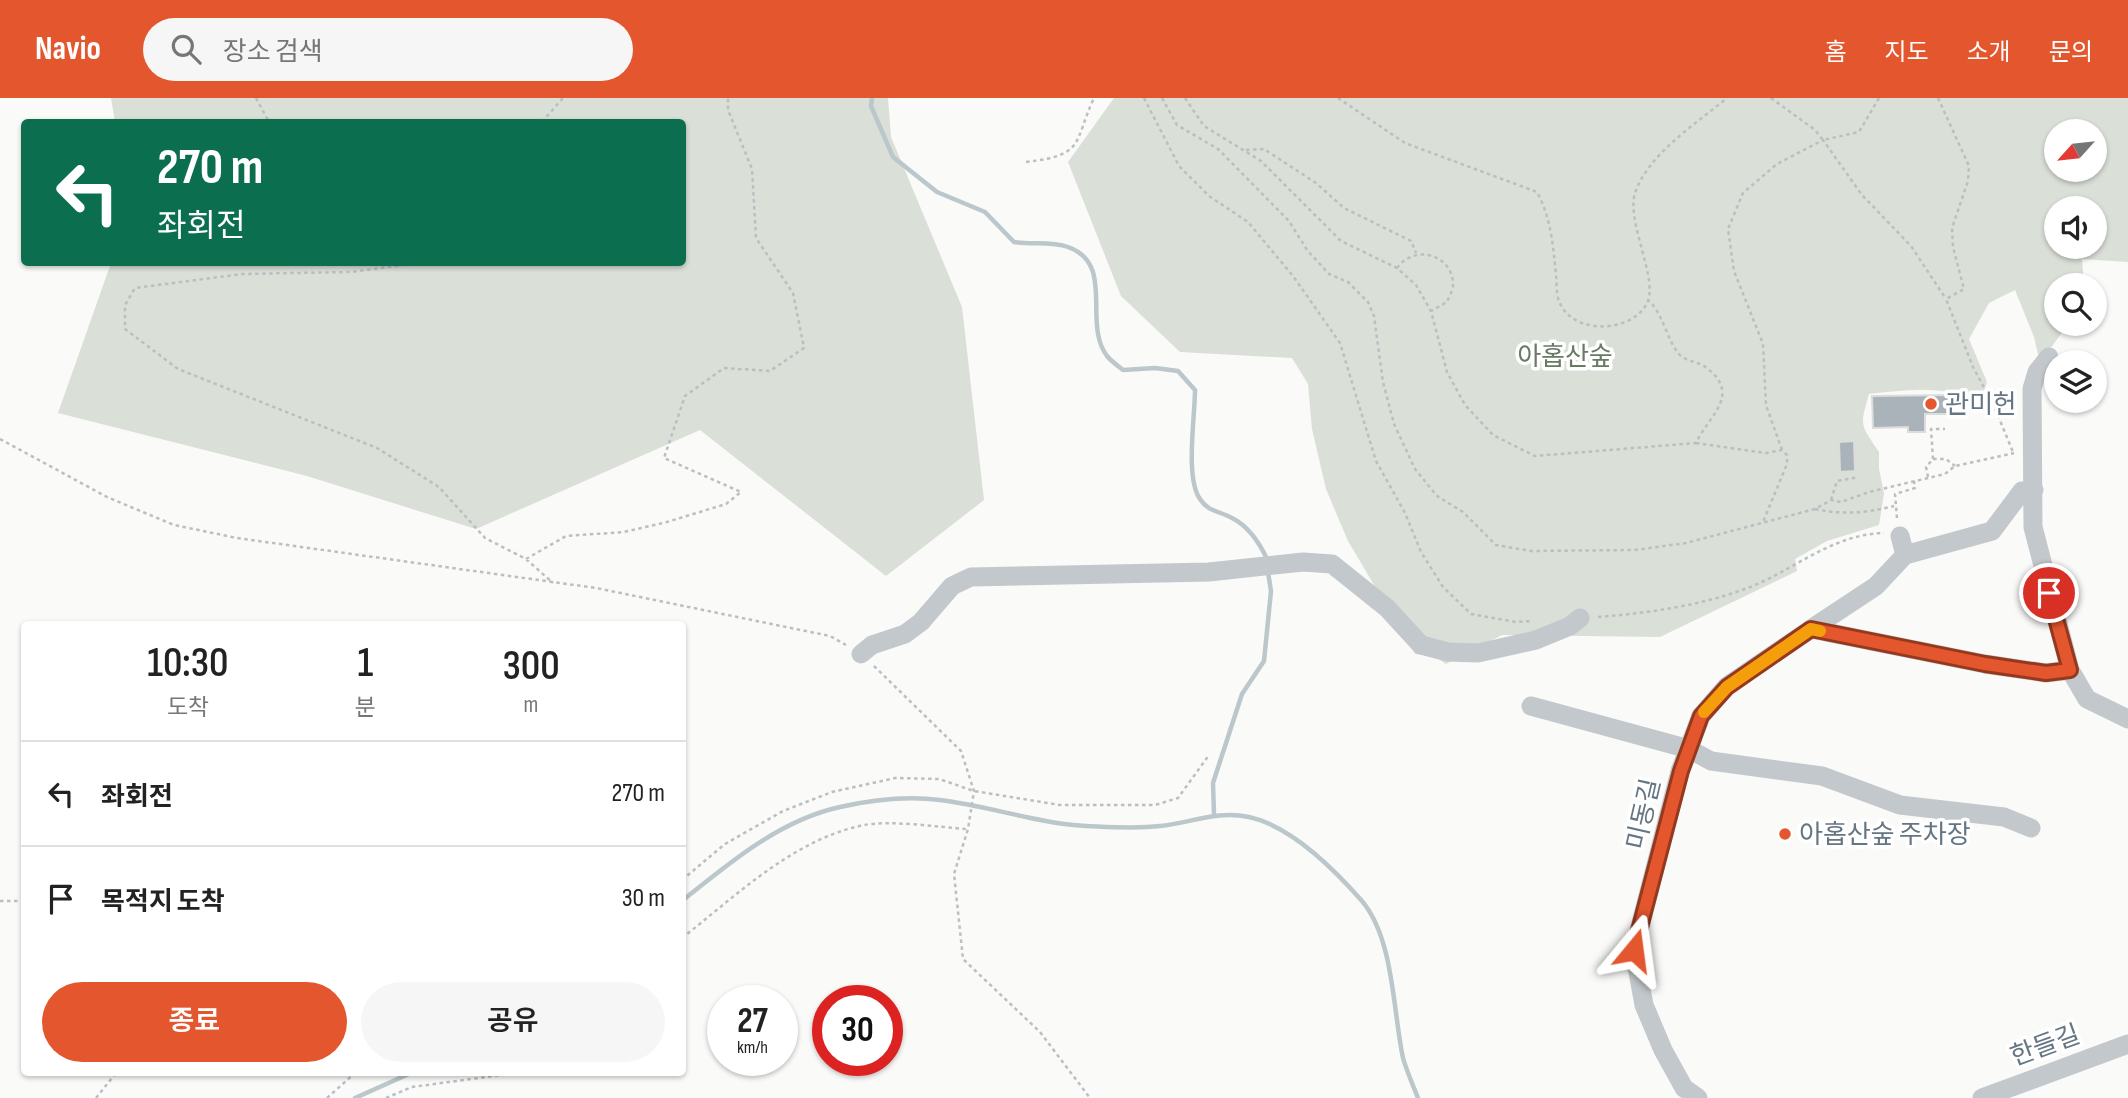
<!DOCTYPE html>
<html lang="ko">
<head>
<meta charset="utf-8">
<style>
  :root { --surface:#fff; --page:#f6f6f6; --text:#222; --muted:#767676; --line:#e0e0e0; --accent:#e4572e }
  body { margin:0; font-family:"Sofia Sans Condensed","Noto Sans KR",sans-serif; background:var(--page); color:var(--text); height:100vh; display:flex; flex-direction:column; font-size:26px; white-space:nowrap }
  * { box-sizing:border-box; margin:0 }
  p { font-size:23px; color:var(--muted) }
  .icon { flex:none; width:38px; height:38px; fill:none; stroke:currentColor; stroke-width:2; stroke-linecap:round; stroke-linejoin:round }
  .map { position:relative; flex:1; overflow:hidden }
  .panel { position:absolute; left:21px; top:523px; width:665px; height:455px; display:flex; flex-direction:column; background:var(--surface); border-radius:7px; box-shadow:0 2px 5px #0004 }
  .panel>* { flex:none }
  .guide { position:absolute; left:21px; top:21px; width:665px; height:147px; border-radius:7px; box-shadow:0 2px 5px #0004; background:#0b6e4f; color:#fff; overflow:hidden }
  .needle { width:46px; rotate:243deg }
  .tools { position:absolute; left:2044px; top:21px; display:grid; gap:14px }
  .tools a { display:grid; place-items:center; width:63px; height:63px; border-radius:50%; background:var(--surface); box-shadow:0 2px 5px #0004; font-size:35px }
  .speed { position:absolute; left:707px; top:887px; display:flex; gap:14px; font-size:35px; font-weight:700; text-align:center }
  .speed>* { display:grid; place-content:center; width:91px; height:91px; border-radius:50%; background:var(--surface); box-shadow:0 2px 5px #0004; line-height:1 }
  .speed small { font-size:18px; font-weight:400 }
  .speed .limit { border:10px solid #d22; background:#fff; color:#111 }
  .pin { position:absolute; display:grid; place-items:center; width:60px; height:60px; color:#fff; margin:-30px; border:4px solid #fff; border-radius:50%; box-shadow:0 2px 7px #0007 }
  .me { position:absolute; width:77px; margin:-38px; rotate:16deg; stroke-linejoin:round; filter:drop-shadow(0 0 5px #0008) }
  .turn { display:flex; align-items:center; gap:24px; height:147px; padding:0 21px; font-size:32px }
  .turn .icon { width:91px; height:91px; stroke-width:2.5 }
  .turn b { display:block; font-size:49px; line-height:60px }
  .eta { display:flex; justify-content:space-evenly; align-items:center; height:119px; text-align:center }
  .eta b { font-size:42px; font-weight:600; line-height:49px }
  .button { display:flex; gap:14px; margin-top:auto; padding:14px 21px }
  .button a { flex:1; height:80px; border-radius:42px; background:var(--accent); color:#fff; font-size:28px; font-weight:600; line-height:80px; text-align:center }
  .button a+a { background:var(--page); color:var(--text) }
  ul { padding:0; list-style:none }
  li { display:flex; align-items:center; gap:21px; height:105px; padding:0 21px; border-top:2px solid var(--line) }
  li div { flex:1 }
  li b { display:block; font-size:26px }
  li em { font-style:normal }
  header { display:flex; align-items:center; gap:42px; box-sizing:border-box; height:98px; padding:0 35px; background:var(--accent); color:#fff }
  header strong { font-size:33px }
  nav { display:flex; gap:38px; margin-inline-start:auto; font-size:24px }
  .search { width:490px; height:63px; background:var(--page); display:flex; align-items:center; gap:18px; box-sizing:border-box; padding:0 24px; border-radius:38px; color:var(--muted); font-size:26px }
  .map>svg:first-child { display:block }
</style>
</head>
<body>
<header>
<strong>Navio</strong>
<div class="search"><svg class="icon" aria-label="search" viewBox="0 0 24 24"><circle cx="10" cy="10" r="6"/><path d="M15 15l6 6"/></svg>장소 검색</div>
<nav><a>홈</a><a>지도</a><a>소개</a><a>문의</a></nav>
</header>
<div class="map">
<svg width="2128" height="1000" viewBox="0 0 2128 1000">
  <rect width="100%" height="100%" fill="#fafaf8"/>
  <!-- green -->
  <path fill="#dadfd7" fill-rule="evenodd" d="M 111,0 L 888,0 L 891,39 L 962,209 L 984,402 L 886,478 L 700,332 L 476,431 L 307,378 L 58,315 L 111,165 L 682,164 L 682,24 L 115,24 Z
    M 1114,0 L 2128,0 L 2128,164 L 2082,161 L 2084,187 L 2056,187 L 2056,226 L 2068,226 L 2040,265 L 2034,239 L 2015,192 L 1989,205 L 1969,241 L 1987,284 L 1980,305 C 1947,286 1905,292 1869,296 C 1859,330 1861,326 1879,354 L 1879,371 L 1884,395 L 1879,427 L 1827,443 L 1795,461 L 1797,473 L 1660,539 L 1502,537 L 1446,566 L 1434,558 L 1415,556 L 1348,443 L 1326,391 L 1312,331 L 1308,286 L 1292,260 L 1180,254 L 1121,198 L 1068,64 ZM 2056,33 L 2095,33 L 2095,72 L 2056,72 ZM 2056,110 L 2095,110 L 2095,149 L 2056,149 Z"/>
  <g fill="none" stroke-linecap="round" stroke-linejoin="round">
    <!-- stream -->
    <path stroke="#bbc7cb" stroke-width="4.5" d="M 872,0 L 871,8 L 893,59 L 937,94 L 985,114 L 1014,144 C 1031,147 1052,143 1068,149 C 1116,166 1082,225 1107,258 C 1111,263 1118,268 1123,272 L 1155,270 L 1178,273 L 1195,292 C 1195,319 1185,380 1200,401 C 1208,414 1220,413 1232,420 C 1248,428 1260,446 1267,461
      M 1214,716 L 1213,685 L 1242,596 L 1264,563 L 1271,493 L 1268,474
      M 682,803 C 729,765 780,722 840,709 C 871,702 908,698 940,702 C 989,708 1036,725 1086,728 C 1110,729 1136,731 1160,728 C 1191,725 1217,712 1249,719 C 1290,728 1334,771 1362,803 C 1394,841 1393,914 1403,960 C 1407,974 1413,987 1418,1000
      M 355,1000 L 411,975"/>
  </g>
  <!-- building -->
  <path fill="#aab3b9" stroke="#dcdcda" stroke-width="2" d="M 1955,297 L 1955,316 L 1925,316 L 1925,334 L 1908,334 L 1908,329 L 1873,330 L 1872,298 Z
    M 1854,343 L 1855,373 L 1840,374 L 1839,344 Z"/>
  <g fill="none" stroke-linecap="round" stroke-linejoin="round">
    <!-- path -->
    <path stroke="#bbbfc2" stroke-width="2.5" stroke-dasharray="3.5 3.5" stroke-linecap="butt" d="M 256,0 L 269,24
      M 1144,0 L 1179,68 L 1209,98 L 1248,124 L 1293,178 L 1340,245 L 1376,363 L 1405,415 L 1421,454 L 1443,489 L 1471,516 L 1516,524 L 1532,523
      M 1162,0 L 1177,27 L 1218,51 L 1289,123 L 1307,152 L 1329,176 L 1348,184 L 1368,204 L 1374,218 L 1383,284 L 1394,326 L 1415,371 L 1437,398 L 1463,414 L 1496,447 L 1531,453 L 1635,452 L 1686,445 L 1815,411 L 1831,402 L 1841,404 L 1869,394 L 1945,376 L 1955,368 L 2014,355
      M 1185,0 L 1204,28 L 1261,63 L 1341,143 L 1397,170 L 1416,187 L 1431,213 L 1447,274 L 1465,307 L 1493,337 L 1535,358 L 1696,345 C 1708,318 1742,298 1707,270 C 1698,263 1685,264 1678,255 C 1666,239 1663,216 1649,203
      M 1338,0 L 1405,45 L 1537,94 C 1551,120 1553,147 1556,177 C 1557,185 1556,196 1559,203 C 1571,237 1632,236 1647,205 C 1659,182 1626,124 1635,95 C 1648,56 1697,25 1727,0
      M 1771,0 L 1815,32 L 1823,42 L 1859,34 L 1879,0
      M 1938,0 L 1969,68 L 1968,83 L 1952,130 L 1953,149 L 1964,191 L 1946,201 L 1973,269 L 1994,308 L 2013,354
      M 542,24 L 563,0
      M 1246,52 L 1264,51 L 1316,85 L 1344,110 L 1411,143 L 1416,155
      M 1026,64 C 1086,57 1073,45 1094,0
      M 426,164 L 351,174 L 242,176 L 135,190 L 125,207 L 125,231 L 178,271 L 377,350 L 439,389 L 485,440 L 526,461 L 553,485
      M 1397,170 C 1415,145 1454,157 1453,188 C 1453,192 1449,199 1447,204 L 1431,213
      M 0,341 L 107,399 L 174,427 L 237,440 L 596,490 L 830,538 L 846,547
      M 1696,345 L 1766,355 L 1782,352 L 1787,357 L 1787,366 L 1763,424
      M 1782,352 L 1766,307 L 1763,246 L 1734,173 L 1728,131 L 1743,95 L 1777,66 L 1823,42 L 1862,97 L 1911,148 L 1946,201
      M 1933,361 L 1931,331 L 1945,331
      M 1928,379 L 1926,369 L 1933,361 L 1946,361 L 1955,368
      M 1831,402 L 1837,383 L 1859,379
      M 1815,411 C 1843,417 1866,415 1894,408
      M 1897,420 L 1895,396 L 1915,390 L 1914,383
      M 526,461 L 566,438 L 624,434 L 667,424 L 726,406 L 741,394 L 664,360 L 685,298 L 724,270 L 770,273 L 804,250 L 793,195 L 756,140 L 752,71 L 728,12 L 728,0
      M 1598,519 C 1648,515 1698,508 1745,491 C 1792,474 1831,436 1884,435
      M 874,568 L 961,653 L 974,693 L 968,731 L 954,776 L 963,861 L 1040,934 L 1090,1000
      M 682,782 L 725,746 L 783,713 L 832,694 L 895,680 L 939,681 L 974,693 L 1060,707 L 1155,707 L 1178,700 L 1209,657
      M 0,803 L 24,803
      M 682,840 C 737,797 794,741 864,727 C 890,722 938,729 966,731
      M 96,1000 L 116,975
      M 327,1000 L 355,975
      M 386,1000 L 412,989 L 516,975"/>
    <!-- minor -->
    <path stroke="#c3c8cc" stroke-width="19" d="M 2049,259 L 2037,274 L 2032,291 L 2033,429 L 2070,572
      M 1905,457 L 1992,433 L 2022,393 L 2034,392
      M 1811,531 L 1876,488 L 1905,457 L 1900,438
      M 861,556 L 872,547 L 905,536 L 921,524 L 952,488 L 971,479 L 1209,474 L 1303,464 L 1332,466 L 1387,510 L 1421,547 L 1448,554 L 1478,555 L 1536,542 L 1570,528 L 1580,520
      M 1531,608 L 1689,651 L 1711,663 L 1822,678 L 1900,707 L 2004,719 L 2031,730
      M 1698,1000 L 1684,990 L 1663,952 L 1644,907 L 1634,852 L 1680,673 L 1701,618 L 1727,588 L 1811,531 L 1985,566 L 2046,575 L 2070,572 L 2087,601 L 2128,621
      M 1982,1000 L 2128,946"/>
  </g>
  <g fill="none" stroke-linecap="round" stroke-linejoin="round">
    <!-- route casing -->
    <g stroke="#94391e" stroke-width="18">
      <path id="route" d="M 1634,852 L 1681,673 L 1701,618 L 1727,589 L 1811,531 L 1985,566 L 2046,575 L 2070,572 L 2049,495"/>
    </g>
    <!-- route -->
    <use href="#route" stroke="#e4572e" stroke-width="12"/>
    <!-- slow -->
    <path stroke="#f59e0b" stroke-width="12" d="M 1704,614 L 1727,589 L 1811,531 L 1820,533"/>
  </g>
  <!-- markers -->
  <g fill="#e4572e" stroke="#fff" stroke-width="2.5">
    <circle cx="1931" cy="306" r="7"/>
    <circle cx="1785" cy="736" r="7"/>
  </g>
  <g text-anchor="middle" stroke-width="7" stroke-linejoin="round" paint-order="stroke">
    <!-- park labels -->
    <g font-size="26" fill="#687a64" stroke="#fff">
      <text x="1565" y="267">아홉산숲</text>
    </g>
    <!-- poi labels -->
    <g font-size="26" fill="#657683" stroke="#fff" text-anchor="start">
      <text x="1945" y="315">관미헌</text>
      <text x="1799" y="745">아홉산숲 주차장</text>
    </g>
    <!-- street labels -->
    <g font-size="26" fill="#657683" stroke="#fff">
      <text transform="translate(1643 716) rotate(-77)" y="9">미동길</text>
      <text transform="translate(2045 947) rotate(-20)" y="9">한들길</text>
    </g>
  </g>
</svg>
<div class="tools">
<a><svg class="needle" viewBox="-14 -14 28 28"><path d="M0-13l5 13h-10z" fill="#e53935"/><path d="M0 13l5-13h-10z" fill="#767676"/></svg></a>
<a><svg class="icon" aria-label="sound" viewBox="0 0 24 24"><path d="M4 9h4l5-4v14l-5-4H4zM17 9q2 3 0 6"/></svg></a>
<a><svg class="icon" aria-label="search" viewBox="0 0 24 24"><circle cx="10" cy="10" r="6"/><path d="M15 15l6 6"/></svg></a>
<a><svg class="icon" aria-label="layers" viewBox="0 0 24 24"><path d="M12 4l9 5-9 5-9-5zM3 14l9 5 9-5"/></svg></a>
</div>
<div class="speed"><div>27<small>km/h</small></div><div class="limit">30</div></div>
<div class="pin" style="left:2049px;top:495px;background:#d93025"><svg class="icon" aria-label="arrive" viewBox="0 0 24 24"><path d="M6 21V4h12l-3 4 3 4H6"/></svg></div>
<svg class="me" style="left:1634px;top:852px" viewBox="-20 -20 40 40"><path d="M0-17L14 15 0 8-14 15z" fill="#e4572e" stroke="#fff" stroke-width="4"/></svg>
<div class="guide">
<div class="turn"><svg class="icon" aria-label="left" viewBox="0 0 24 24"><path d="M17 20v-9H6M10 6l-5 5 5 5"/></svg><div><b>270 m</b>좌회전</div></div>
</div>
<section class="panel">
<div class="eta">
<div><b>10:30</b><p>도착</p></div>
<div><b>1</b><p>분</p></div>
<div><b>300</b><p>m</p></div>
</div>
<ul>
<li><svg class="icon" aria-label="left" viewBox="0 0 24 24"><path d="M17 20v-9H6M10 6l-5 5 5 5"/></svg><div><b>좌회전</b></div><em>270 m</em></li>
<li><svg class="icon" aria-label="arrive" viewBox="0 0 24 24"><path d="M6 21V4h12l-3 4 3 4H6"/></svg><div><b>목적지 도착</b></div><em>30 m</em></li>
</ul>
<div class="button"><a>종료</a><a>공유</a></div>
</section>
</div>
</body>
</html>
